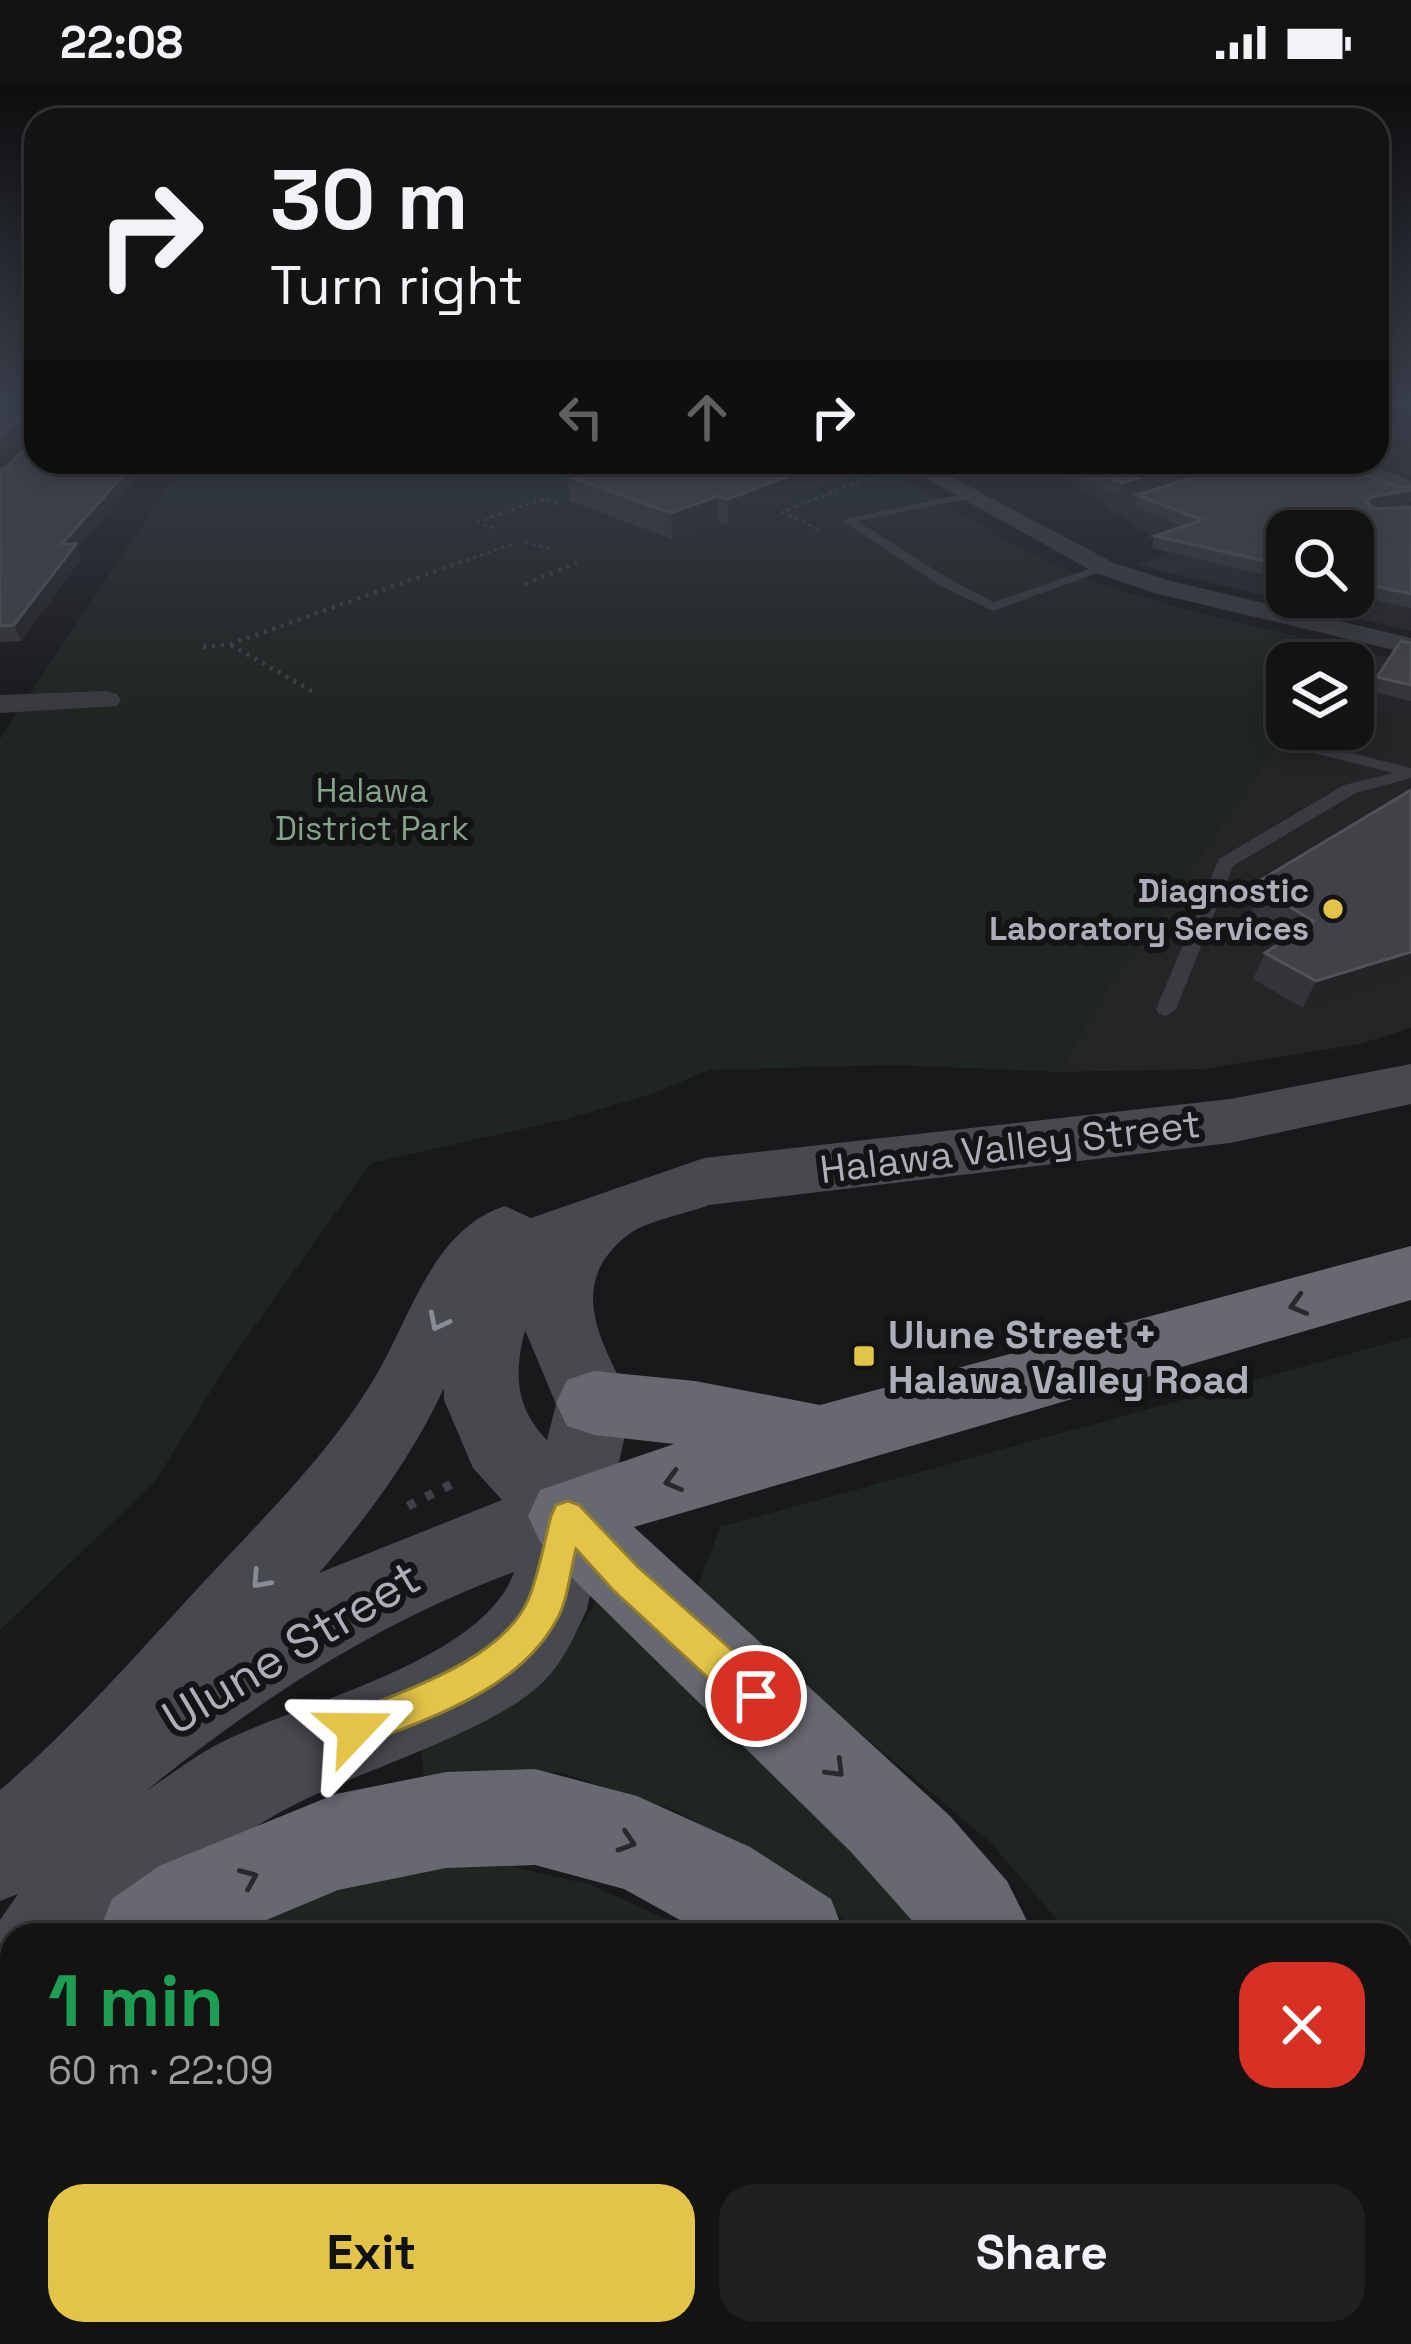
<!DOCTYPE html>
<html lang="en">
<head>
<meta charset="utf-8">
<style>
  :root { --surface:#131314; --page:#202022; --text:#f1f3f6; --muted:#9d9ea0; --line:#323234; --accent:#e3c448 }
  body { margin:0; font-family:"Space Grotesk",sans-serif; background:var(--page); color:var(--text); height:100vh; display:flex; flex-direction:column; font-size:45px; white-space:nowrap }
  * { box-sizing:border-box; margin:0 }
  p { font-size:39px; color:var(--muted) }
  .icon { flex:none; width:66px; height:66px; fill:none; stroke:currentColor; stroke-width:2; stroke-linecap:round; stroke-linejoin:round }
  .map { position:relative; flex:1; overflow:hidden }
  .panel { position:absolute; left:0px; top:1839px; width:1413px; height:423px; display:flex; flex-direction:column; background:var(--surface); border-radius:36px 36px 0 0; box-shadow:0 6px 18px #0003,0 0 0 3px var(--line) }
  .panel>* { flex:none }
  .guide { position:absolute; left:24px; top:24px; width:1365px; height:366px; border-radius:36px; box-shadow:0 6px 18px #0003,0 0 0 3px var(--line); background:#131314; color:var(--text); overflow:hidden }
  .tools { position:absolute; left:1266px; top:426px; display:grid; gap:24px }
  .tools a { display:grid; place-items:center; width:108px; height:108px; border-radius:24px; background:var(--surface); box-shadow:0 6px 18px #0003,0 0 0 3px var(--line); font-size:60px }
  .pin { position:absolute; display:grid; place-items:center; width:102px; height:102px; color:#fff; margin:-51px; border:6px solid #fff; border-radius:50%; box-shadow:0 3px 12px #0007 }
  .me { position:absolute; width:132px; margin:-66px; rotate:67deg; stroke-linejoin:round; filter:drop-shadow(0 0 9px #0008) }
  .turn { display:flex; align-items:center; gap:42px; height:252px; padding:0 48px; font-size:54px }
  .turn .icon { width:156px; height:156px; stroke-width:2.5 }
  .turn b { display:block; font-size:84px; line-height:102px }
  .lanes { display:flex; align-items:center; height:114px; padding:0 48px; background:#0003; justify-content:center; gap:60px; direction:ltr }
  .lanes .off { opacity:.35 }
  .round { display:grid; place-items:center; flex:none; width:126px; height:126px; border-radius:36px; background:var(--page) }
  .headline { display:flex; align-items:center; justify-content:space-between; height:204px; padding:0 48px }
  h1 { font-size:72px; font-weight:700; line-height:90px; color:#1e9e55 }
  .cta { display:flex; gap:24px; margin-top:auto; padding:24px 48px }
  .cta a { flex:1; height:138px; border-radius:36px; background:var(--accent); color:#111; font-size:48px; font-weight:700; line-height:138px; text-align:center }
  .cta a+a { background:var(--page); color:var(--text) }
  .status { display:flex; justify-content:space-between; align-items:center; height:84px; padding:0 60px; background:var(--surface); direction:ltr }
  .status svg { height:33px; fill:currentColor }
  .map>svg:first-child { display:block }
</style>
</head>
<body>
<div class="status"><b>22:08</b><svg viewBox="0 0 49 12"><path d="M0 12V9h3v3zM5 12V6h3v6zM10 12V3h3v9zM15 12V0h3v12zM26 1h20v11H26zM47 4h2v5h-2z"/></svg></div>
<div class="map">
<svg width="1411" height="2260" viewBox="0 0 1411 2260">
  <rect width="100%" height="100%" fill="#19191b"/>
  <!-- built -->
  <path fill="#252528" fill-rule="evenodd" d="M 1377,319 L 1411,319 L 1411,391 L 1370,378 L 1377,378 Z
    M 1041,378 L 1305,378 L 1409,417 L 1411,547 L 1137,481 L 1172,467 ZM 1287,447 L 1353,447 L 1353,513 L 1287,513 Z
    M 1354,566 L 1411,578 L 1411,944 L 1360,960 L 1204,985 L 1061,988 L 1098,917 L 1288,645 L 1353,645 L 1353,579 L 1343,579 Z"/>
  <!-- green -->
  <path fill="#1f2521" d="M 184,378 L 875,378 L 1019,464 L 1096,499 L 1184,525 L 1354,566 L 1343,579 L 1287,579 L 1288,645 L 1098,917 L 1061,988 L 894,981 L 709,986 L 652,1010 L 567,1035 L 371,1079 L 227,1281 L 154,1399 L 0,1546 L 0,655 Z
    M 1411,1253 L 1411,2260 L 1246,2260 L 1244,2250 L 1401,2250 L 1401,1851 L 1070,1851 L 991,1759 L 695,1510 L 720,1443 Z
    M 596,1519 L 888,1785 L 945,1851 L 863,1851 L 792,1792 L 675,1726 L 560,1688 L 424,1695 L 421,1660 L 554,1582 Z
    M 492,1778 L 588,1800 L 703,1851 L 229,1851 C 317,1797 391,1788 492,1778 Z
    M 12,2023 L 12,2250 L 997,2250 L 1000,2260 L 0,2260 L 0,2034 Z"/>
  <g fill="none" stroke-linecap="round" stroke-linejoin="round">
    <!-- path-far2 -->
    <path stroke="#404146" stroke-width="3" stroke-dasharray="3 4.5" stroke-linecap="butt" d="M 493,444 L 478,438 L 543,415 L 559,421
      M 818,445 L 782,428 L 881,389
      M 525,458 L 553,466
      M 459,479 L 515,459"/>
    <!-- path-far1 -->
    <path stroke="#404146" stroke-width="4.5" stroke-dasharray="3 6" stroke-linecap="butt" d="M 525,500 L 577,479
      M 231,561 L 312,607
      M 203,563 L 230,560 L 467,476"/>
    <!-- path -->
    <path stroke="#404146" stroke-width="9" stroke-dasharray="8 12" stroke-linecap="butt" d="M 408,1422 L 454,1399"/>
    <!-- lane -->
    <path fill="#3a3a3f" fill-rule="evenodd" d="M 1395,319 L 1409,319 L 1377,330 L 1377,324 Z
      M 968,409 L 972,414 L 857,437 L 949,495 L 994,518 L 1101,481 L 1111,484 L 993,527 L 939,501 L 841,436 Z
      M 1308,658 L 1411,684 L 1411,694 L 1356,709 L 1233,782 L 1176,925 L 1166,932 L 1159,930 L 1156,925 L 1219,775 L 1344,701 L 1393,689 L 1302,666 L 1300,663 Z"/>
    <!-- street -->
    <path fill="#3a3a3f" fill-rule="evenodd" d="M 896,378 L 923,378 L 1114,479 L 1171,497 L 1411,554 L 1411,570 L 1154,509 L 1096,489 Z
      M 1328,378 L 1360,378 L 1411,396 L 1411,411 Z
      M 106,607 L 117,610 L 121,616 L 117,622 L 0,629 L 0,611 Z"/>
    <!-- secondary -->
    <path fill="#48494f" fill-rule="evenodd" d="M 1411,980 L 1411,1020 L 1230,1059 L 709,1121 C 686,1130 649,1136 629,1150 C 562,1201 604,1262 632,1319 L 587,1525 C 576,1549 564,1577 545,1596 C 495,1648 357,1687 290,1723 C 228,1755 173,1804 122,1851 L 12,1851 L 12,1939 L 0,1944 L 0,1836 L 18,1810 L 0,1817 L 0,1706 C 72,1645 134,1573 199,1503 C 259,1438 324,1376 371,1300 C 409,1240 430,1146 505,1122 L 531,1134 L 704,1074 L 1230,1015 ZM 525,1246 L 556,1320 L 547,1356 C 515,1323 514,1290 525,1246 ZM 444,1304 L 444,1316 L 473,1384 L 502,1416 L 319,1489 C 368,1432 412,1373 444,1304 ZM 514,1488 C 484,1576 303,1618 224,1657 C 197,1670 172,1690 146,1707 C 258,1616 378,1538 514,1488 Z"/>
    <!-- highway -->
    <path fill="#676870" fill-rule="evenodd" d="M 1411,1162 L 1411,1216 L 634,1443 L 950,1732 L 1007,1797 L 1034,1851 L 925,1851 L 851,1768 L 575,1497 L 540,1458 L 528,1432 L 540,1406 L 674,1360 L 594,1351 L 567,1342 L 556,1319 L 567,1296 L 594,1287 L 695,1297 L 820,1321 Z
      M 535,1685 L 637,1712 L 750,1763 L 831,1815 L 845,1851 L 707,1851 L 624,1805 L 535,1781 L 446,1784 L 338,1806 L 231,1851 L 98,1851 L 112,1815 L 159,1782 L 336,1710 L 446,1688 Z
      M 12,1913 L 12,2027 L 0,2032 L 0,1918 Z
      M 986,2250 L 1106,2250 L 1109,2260 L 989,2260 Z
      M 1107,2250 L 1227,2250 L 1230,2260 L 1110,2260 Z"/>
  </g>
  <!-- wall -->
  <path fill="#353539" d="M 36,319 L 81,475 L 21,557 L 0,558 L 0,385 L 6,384 L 34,354 L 34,344 L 0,371 Z
    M 602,378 L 850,378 L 849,392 L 727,441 L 718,437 L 672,455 L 570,417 L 568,392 L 602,380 Z
    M 1066,378 L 1228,378 L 1119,411 L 1064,389 Z
    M 1411,402 L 1411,418 L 1374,424 L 1411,423 L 1411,524 L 1353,511 L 1353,447 L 1287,447 L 1287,496 L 1151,464 L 1155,452 L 1183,442 L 1134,423 L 1137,411 L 1404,404 Z
    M 1411,559 L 1411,617 L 1371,607 L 1377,593 Z
    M 1411,706 L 1303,924 L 1253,895 L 1265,869 L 1287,855 L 1250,833 L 1253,824 L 1250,823 L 1261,796 Z"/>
  <!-- shaded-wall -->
  <path fill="#242427" d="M 28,330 L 33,344 L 0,371 L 0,353 Z
    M 135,378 L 152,378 L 77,464 L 81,475 L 21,557 L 14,541 L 62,460 Z
    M 825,378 L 850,378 L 849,392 L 727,441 L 728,415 Z
    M 1193,378 L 1228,378 L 1119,411 L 1122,399 Z
    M 1411,406 L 1410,418 L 1366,426 L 1367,419 L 1371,413 Z
    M 718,412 L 718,437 L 672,455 L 671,429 Z
    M 1411,868 L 1411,890 L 1303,924 L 1316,897 Z"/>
  <!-- building -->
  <path fill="#424246" stroke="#525358" stroke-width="3" d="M 0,319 L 36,319 L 36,378 L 135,378 L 62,460 L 76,460 L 14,541 L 0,542 L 0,385 L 6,384 L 34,354 L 34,330 L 28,330 L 0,353 Z
    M 609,378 L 825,378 L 728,415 L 718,412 L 671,429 L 568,392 Z
    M 1068,378 L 1193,378 L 1122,399 Z
    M 1242,378 L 1326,378 L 1404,404 L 1411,402 L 1411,406 L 1371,413 L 1367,419 L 1375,425 L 1411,423 L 1411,510 L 1353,497 L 1353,447 L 1287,447 L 1287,482 L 1155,452 L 1202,436 L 1137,411 Z
    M 1401,557 L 1411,559 L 1411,601 L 1377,593 Z
    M 1411,706 L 1411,868 L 1316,897 L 1265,869 L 1314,837 L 1260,806 L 1269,801 L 1261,796 Z"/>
  <!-- one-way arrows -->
  <defs><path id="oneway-chevron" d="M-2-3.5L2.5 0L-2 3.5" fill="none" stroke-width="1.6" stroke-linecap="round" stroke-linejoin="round" transform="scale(3)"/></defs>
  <g stroke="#29292c">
    <use href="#oneway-chevron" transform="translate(1298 1221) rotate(164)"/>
    <use href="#oneway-chevron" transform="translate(673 1397) rotate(165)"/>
    <use href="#oneway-chevron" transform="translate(836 1685) rotate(45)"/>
    <use href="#oneway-chevron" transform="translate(627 1758) rotate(18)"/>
    <use href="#oneway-chevron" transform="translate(249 1794) rotate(-23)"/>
  </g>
  <g stroke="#898b94">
    <use href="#oneway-chevron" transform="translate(438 1238) rotate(117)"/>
    <use href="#oneway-chevron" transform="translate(260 1496) rotate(132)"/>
  </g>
  <!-- sky -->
  <linearGradient id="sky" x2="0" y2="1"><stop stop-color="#0e0e0f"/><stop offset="0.5" stop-color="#383e4a"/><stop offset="1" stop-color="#383e4a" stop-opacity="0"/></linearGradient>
  <rect width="1411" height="635" fill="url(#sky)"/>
  <!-- route -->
  <path fill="#e3c448" stroke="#947f2f" stroke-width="3" d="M 568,1417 L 579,1421 L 638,1483 L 769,1599 L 774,1612 L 769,1626 L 756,1631 L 743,1626 L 613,1506 L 576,1465 C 570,1488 568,1517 556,1537 C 516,1609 426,1634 355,1664 L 341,1658 L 336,1645 L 341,1632 C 400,1608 503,1577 529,1514 C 539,1489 544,1459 551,1432 L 556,1421 Z"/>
  <!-- markers -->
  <g fill="#e3c448" stroke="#141416" stroke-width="4.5">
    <circle cx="1333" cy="825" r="12"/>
    <rect x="852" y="1260" width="24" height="24" rx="6"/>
  </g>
  <g text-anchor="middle" stroke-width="12" stroke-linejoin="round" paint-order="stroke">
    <!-- far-park labels -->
    <g font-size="33" fill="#85a28b" stroke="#141416">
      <text x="372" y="718">Halawa<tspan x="372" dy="38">District Park</tspan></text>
    </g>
    <!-- far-poi labels -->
    <g font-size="33" font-weight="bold" fill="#acafb9" stroke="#141416" text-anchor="end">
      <text x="1309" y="818">Diagnostic<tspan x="1309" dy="38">Laboratory Services</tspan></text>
    </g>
    <!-- street labels -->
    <g font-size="39" fill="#acafb9" stroke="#141416">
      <text transform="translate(1010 1062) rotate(-7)" y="14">Halawa Valley Street</text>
    </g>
    <!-- poi labels -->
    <g font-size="39" font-weight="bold" fill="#acafb9" stroke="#141416" text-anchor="start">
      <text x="888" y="1264">Ulune Street +<tspan x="888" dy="45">Halawa Valley Road</tspan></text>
    </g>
    <!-- near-street labels -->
    <g font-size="48" fill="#acafb9" stroke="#141416">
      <text transform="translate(291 1563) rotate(-31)" y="17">Ulune Street</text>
    </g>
  </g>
</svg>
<div class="tools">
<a><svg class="icon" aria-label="search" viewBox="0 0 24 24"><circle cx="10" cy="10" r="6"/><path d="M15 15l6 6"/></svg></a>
<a><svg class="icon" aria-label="layers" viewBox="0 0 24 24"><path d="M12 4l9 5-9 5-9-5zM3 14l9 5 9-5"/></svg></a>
</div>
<div class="pin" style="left:756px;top:1612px;background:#d93025"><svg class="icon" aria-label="arrive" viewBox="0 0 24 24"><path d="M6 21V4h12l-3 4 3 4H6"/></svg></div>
<svg class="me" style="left:355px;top:1645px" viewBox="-20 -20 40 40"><path d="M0-17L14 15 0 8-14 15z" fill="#e3c448" stroke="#fff" stroke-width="4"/></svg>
<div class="guide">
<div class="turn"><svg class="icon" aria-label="right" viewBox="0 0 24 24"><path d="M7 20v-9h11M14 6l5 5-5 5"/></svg><div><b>30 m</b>Turn right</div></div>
<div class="lanes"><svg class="icon off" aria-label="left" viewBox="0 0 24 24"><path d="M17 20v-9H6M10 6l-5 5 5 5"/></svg><svg class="icon off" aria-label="ahead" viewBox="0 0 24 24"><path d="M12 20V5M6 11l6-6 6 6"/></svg><svg class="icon" aria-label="right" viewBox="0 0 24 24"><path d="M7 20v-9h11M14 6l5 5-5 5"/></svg></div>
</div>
<section class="panel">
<div class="headline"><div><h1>1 min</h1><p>60 m · 22:09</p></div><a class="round" style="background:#d93025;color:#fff"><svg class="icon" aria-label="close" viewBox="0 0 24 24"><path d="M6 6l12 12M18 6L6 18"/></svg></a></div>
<div class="cta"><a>Exit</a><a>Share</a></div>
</section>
</div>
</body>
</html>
